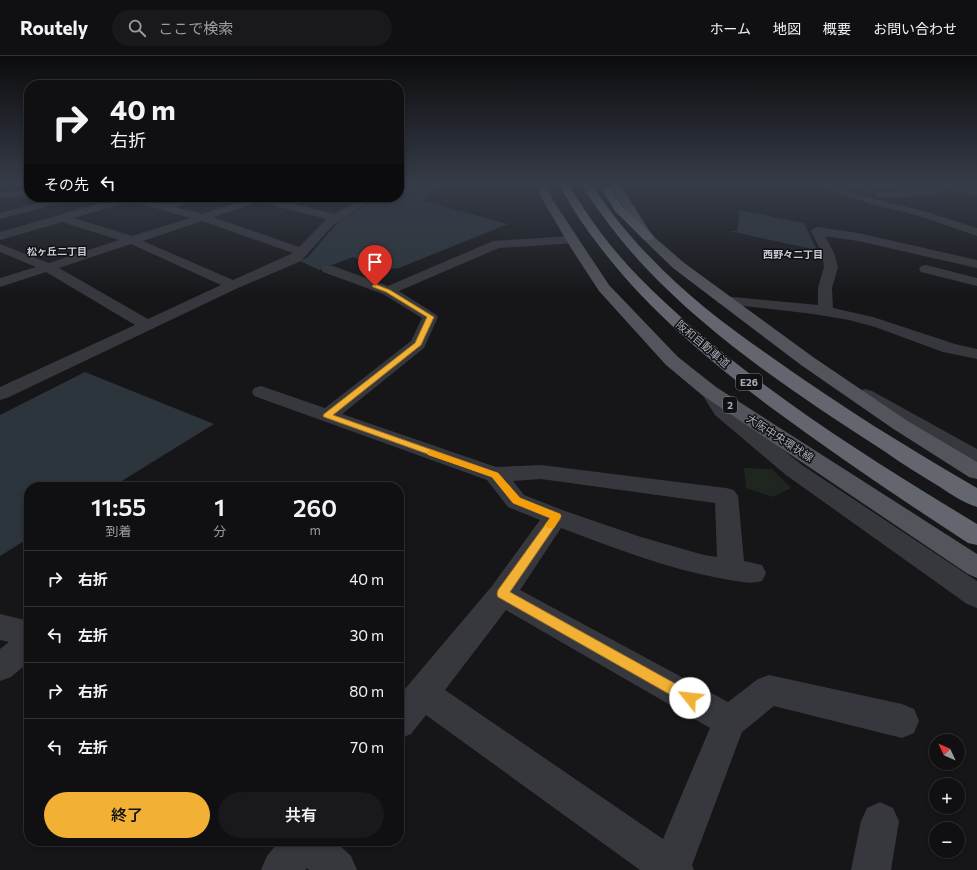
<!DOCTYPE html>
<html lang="ja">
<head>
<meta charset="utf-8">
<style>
  :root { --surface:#101012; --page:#19191b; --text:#f1f3f6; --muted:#9c9d9f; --line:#303032; --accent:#f2b134 }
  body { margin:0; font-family:Commissioner,"Noto Sans JP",sans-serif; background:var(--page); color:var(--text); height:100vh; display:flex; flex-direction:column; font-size:15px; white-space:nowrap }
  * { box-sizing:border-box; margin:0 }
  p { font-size:13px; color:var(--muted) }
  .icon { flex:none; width:22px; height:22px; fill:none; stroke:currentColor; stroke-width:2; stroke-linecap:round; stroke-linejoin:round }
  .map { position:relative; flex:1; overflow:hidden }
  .drawer { position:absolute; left:24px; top:426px; width:380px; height:364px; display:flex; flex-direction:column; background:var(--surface); border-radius:16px; box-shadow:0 2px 6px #0003,0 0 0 1px var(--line) }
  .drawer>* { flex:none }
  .banner { position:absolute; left:24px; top:24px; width:380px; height:122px; border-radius:16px; box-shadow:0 2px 6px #0003,0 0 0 1px var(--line); background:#101012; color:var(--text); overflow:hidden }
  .needle { width:26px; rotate:314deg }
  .fabs { position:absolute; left:929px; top:678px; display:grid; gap:8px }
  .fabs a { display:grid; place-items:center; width:36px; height:36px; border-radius:50%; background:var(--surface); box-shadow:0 2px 6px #0003,0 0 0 1px var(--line); font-size:20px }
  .pin { position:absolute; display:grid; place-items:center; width:34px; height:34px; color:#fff; margin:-41px -17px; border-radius:50% 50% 50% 0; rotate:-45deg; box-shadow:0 0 4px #0007 }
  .pin .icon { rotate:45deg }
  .me { position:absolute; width:44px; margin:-22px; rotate:299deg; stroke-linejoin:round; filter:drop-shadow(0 0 3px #0008) }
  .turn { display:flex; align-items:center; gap:14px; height:84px; padding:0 20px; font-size:18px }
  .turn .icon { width:52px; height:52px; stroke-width:2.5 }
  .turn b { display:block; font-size:28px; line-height:34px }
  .then { display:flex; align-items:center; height:38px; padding:0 20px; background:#0003; gap:8px; font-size:15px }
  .eta { display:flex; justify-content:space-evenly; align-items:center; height:68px; text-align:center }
  .eta b { font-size:24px; font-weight:600; line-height:28px }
  .action { display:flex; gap:8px; margin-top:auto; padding:8px 20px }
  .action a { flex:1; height:46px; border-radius:24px; background:var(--accent); color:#111; font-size:16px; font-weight:600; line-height:46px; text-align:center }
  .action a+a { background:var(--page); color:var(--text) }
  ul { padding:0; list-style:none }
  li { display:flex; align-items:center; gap:12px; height:56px; padding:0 20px; border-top:1px solid var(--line) }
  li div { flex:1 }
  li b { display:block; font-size:15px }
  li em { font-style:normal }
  header { display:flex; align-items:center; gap:24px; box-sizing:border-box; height:56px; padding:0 20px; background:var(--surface); border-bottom:1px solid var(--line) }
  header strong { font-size:19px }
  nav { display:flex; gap:22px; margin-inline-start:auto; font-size:14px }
  .search { width:280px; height:36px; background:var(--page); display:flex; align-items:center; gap:10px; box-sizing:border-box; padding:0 14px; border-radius:22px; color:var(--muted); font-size:15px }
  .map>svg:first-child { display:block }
</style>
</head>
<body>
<header>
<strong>Routely</strong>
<div class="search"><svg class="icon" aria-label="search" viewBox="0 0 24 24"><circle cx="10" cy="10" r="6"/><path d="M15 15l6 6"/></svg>ここで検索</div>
<nav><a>ホーム</a><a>地図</a><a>概要</a><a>お問い合わせ</a></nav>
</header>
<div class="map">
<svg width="977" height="814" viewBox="0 0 977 814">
  <rect width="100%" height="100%" fill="#161618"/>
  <!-- built -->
  <path fill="#222225" d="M 819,127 L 927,127 L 916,130 L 929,133 L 917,136 L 881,137 L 864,139 Z"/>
  <!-- green -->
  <path fill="#1e261f" d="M 744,412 L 772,413 L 791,432 L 773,441 L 746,432 Z"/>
  <!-- water -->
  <path fill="#2c353c" d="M 399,127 L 446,127 L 423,145 L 508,168 L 399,212 L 391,213 L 353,201 L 319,214 L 300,205 L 308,201 L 338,166 L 379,141 L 399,141 Z
    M 831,127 L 854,127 L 875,132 L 864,136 Z
    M 954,127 L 977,127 L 977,140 L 939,132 L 938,130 Z
    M 740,154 L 804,167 L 817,194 L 729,175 L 737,175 Z
    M 85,316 L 214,368 L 112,431 L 29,431 L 29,482 L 0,500 L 0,359 Z"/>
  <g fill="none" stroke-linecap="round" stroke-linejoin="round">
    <!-- minor -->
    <path fill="#37383d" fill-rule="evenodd" d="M 809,127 L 824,127 L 879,144 L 927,156 L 977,172 L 977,180 L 919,160 L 871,148 L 811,129 Z
      M 923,127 L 942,133 L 943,135 L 942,137 L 927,140 L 879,142 L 874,139 L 879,136 L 925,134 L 918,130 Z
      M 26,133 L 29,134 L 29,140 L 0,142 L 0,136 Z
      M 59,141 L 76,141 L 75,143 L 0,163 L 0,157 Z
      M 122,141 L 140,141 L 163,148 L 185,141 L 201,141 L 200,143 L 175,151 L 202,158 L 254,141 L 270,141 L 269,142 L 335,158 L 365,141 L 377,141 L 334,168 L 301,205 L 238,232 L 7,342 L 0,344 L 0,331 L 135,269 L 46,216 L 0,231 L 0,222 L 36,211 L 0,196 L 0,188 L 49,207 L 119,184 L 62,166 L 0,184 L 0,176 ZM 131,145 L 190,162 L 132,180 L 74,162 ZM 259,146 L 327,163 L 299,191 L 213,161 ZM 202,165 L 293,197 L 233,224 L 143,185 ZM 131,188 L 221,229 L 148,263 L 59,212 Z
      M 817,171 L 858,177 L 977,204 L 977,212 L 858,185 L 825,180 L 834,197 L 838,211 L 832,232 L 833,252 L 873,261 L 955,288 L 977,293 L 977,303 L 943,296 L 875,271 L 849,264 L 813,258 L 718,247 L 716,244 L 718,241 L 723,240 L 818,249 L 818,232 L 824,211 L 822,197 L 811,175 L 813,173 Z
      M 572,180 L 576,181 L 578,184 L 576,187 L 499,192 L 399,235 L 435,258 L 438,261 L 424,292 L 342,358 L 496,411 L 541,409 L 726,432 L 734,434 L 738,440 L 744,505 L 762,509 L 766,517 L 762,525 C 749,529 737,525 724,523 C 668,513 614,492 561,472 L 520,534 L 728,646 L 758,623 L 769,619 L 902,648 L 914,653 L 919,665 L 914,677 L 902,682 L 774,650 L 742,676 L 692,809 L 694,814 L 640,814 L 426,659 L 411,678 L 399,683 L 399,640 L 492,530 L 540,464 L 508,451 L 487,424 L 254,340 L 252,336 L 254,332 L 261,330 L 325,352 L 411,285 L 422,262 L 383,238 L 323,216 L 321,213 L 323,210 L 333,210 L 388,230 L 493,185 ZM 541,423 L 715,447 L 717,501 L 704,499 L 641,481 L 565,455 L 524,439 L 513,425 ZM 506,554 L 710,672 L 663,783 L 445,634 Z
      M 926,209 L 977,222 L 977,230 L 921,216 L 919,213 L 921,210 Z
      M 709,329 L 716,331 L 729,351 L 802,409 L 977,525 L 977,552 L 967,548 L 786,419 L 715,359 L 700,335 L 702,331 Z
      M 865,333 L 872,335 L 977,393 L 977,409 L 969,407 L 858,343 L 856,339 L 858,335 Z
      M 0,558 L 29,565 L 29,606 L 11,621 L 0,625 L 0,593 L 9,586 L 0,584 Z
      M 880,746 L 893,752 L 899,765 L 891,814 L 851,814 L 861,765 L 867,752 Z
      M 279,785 L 335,785 L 351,800 L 357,814 L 309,814 L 307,812 L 305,814 L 261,814 L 267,800 Z"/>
    <!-- primary -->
    <path fill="#53555c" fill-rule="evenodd" d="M 537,127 L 547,127 L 552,143 L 609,229 L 678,301 L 716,331 L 977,498 L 977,522 L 968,518 L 702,339 L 666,309 L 599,235 L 571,192 L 542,143 Z
      M 609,127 L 619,127 L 652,179 L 683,206 L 813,301 L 906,364 L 977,406 L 977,423 L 969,421 L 892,372 L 801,309 L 673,212 L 644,184 Z"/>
    <!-- motorway -->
    <path fill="#63666e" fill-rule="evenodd" d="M 558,127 L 568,127 C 578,144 589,161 601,177 C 631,217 668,250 705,282 C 790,353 883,411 977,468 L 977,489 L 968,487 C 902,444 837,400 773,353 C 708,304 643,250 594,183 C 580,165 569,146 558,127 Z
      M 580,127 L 590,127 C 609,154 628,179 651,202 C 686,239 728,271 770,300 C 837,348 906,391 977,432 L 977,451 C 964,447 952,439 940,431 C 921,419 902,408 884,395 C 800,341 711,282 643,209 C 619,183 599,156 580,127 Z
      M 607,131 L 611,132 L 623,151 L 652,178 L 654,181 L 652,184 L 644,184 L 615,155 L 602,134 Z"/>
  </g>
  <!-- sky -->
  <linearGradient id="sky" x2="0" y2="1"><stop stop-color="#0c0c0d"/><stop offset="0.53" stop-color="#363c48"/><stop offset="1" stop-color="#363c48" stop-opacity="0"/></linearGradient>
  <rect width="977" height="241" fill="url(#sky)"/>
  <!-- route -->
  <path fill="#f2b134" stroke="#9d7322" d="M 375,228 L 390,234 L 434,261 L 421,289 L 333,359 L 498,417 L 520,442 L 560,458 L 561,460 L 560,463 L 510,536 L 694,638 L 696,642 L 694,647 L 690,649 L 685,647 L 498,541 L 497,538 L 498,534 L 550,462 L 513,447 L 492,421 L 324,361 L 323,360 L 324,358 L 415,287 L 427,261 L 386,236 L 373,231 L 372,230 Z"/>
  <!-- slow -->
  <path fill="#f59e0b" d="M 431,394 L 498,417 L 520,442 L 560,458 L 561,460 L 554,472 L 547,472 L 545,469 L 550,462 L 513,447 L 492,421 L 428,399 L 427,397 L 428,395 Z"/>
  <g text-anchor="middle" stroke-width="3" stroke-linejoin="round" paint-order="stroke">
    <!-- far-neighbourhood labels -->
    <g font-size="10" font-weight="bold" fill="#c9ccd4" stroke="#111113">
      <text x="57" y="199">松ヶ丘二丁目</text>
      <text x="793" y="202">西野々二丁目</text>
    </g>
    <!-- shield labels -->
    <g fill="#111113" stroke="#7b7e86" stroke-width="1">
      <rect x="736" y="318" width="26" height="16" rx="3"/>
      <rect x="723" y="341" width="14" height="16" rx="3"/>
    </g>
    <g font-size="10" font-weight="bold" fill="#a8adb8">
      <text x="749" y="330">E26</text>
      <text x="730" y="353">2</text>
    </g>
    <!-- street labels -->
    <g font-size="11" fill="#a8adb8" stroke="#111113">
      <text transform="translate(703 288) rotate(40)" y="4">阪和自動車道</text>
      <text transform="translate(780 382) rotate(33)" y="4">大阪中央環状線</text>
    </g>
  </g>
</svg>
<div class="fabs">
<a><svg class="needle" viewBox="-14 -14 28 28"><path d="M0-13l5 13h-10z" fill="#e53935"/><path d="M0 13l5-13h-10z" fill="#9c9d9f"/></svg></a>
<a>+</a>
<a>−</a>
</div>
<div class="pin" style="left:375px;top:230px;background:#d93025"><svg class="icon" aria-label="arrive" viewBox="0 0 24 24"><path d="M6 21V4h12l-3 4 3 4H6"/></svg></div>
<svg class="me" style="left:690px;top:642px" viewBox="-20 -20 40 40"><circle r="19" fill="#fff"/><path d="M0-13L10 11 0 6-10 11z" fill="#f2b134"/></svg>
<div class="banner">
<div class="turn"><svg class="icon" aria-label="right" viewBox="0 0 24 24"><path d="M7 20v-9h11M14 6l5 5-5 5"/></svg><div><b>40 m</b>右折</div></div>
<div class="then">その先<svg class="icon" aria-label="left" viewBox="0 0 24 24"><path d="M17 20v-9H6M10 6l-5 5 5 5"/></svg></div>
</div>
<section class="drawer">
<div class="eta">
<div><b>11:55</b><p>到着</p></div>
<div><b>1</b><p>分</p></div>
<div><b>260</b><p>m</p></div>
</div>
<ul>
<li><svg class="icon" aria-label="right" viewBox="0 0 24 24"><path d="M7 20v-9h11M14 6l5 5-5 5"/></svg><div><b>右折</b></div><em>40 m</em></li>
<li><svg class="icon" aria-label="left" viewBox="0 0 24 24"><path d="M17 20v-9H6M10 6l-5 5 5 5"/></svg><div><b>左折</b></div><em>30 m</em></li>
<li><svg class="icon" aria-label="right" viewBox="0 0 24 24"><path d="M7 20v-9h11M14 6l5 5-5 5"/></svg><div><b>右折</b></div><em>80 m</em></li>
<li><svg class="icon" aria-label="left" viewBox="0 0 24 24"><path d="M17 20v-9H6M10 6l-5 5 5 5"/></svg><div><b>左折</b></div><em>70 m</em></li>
</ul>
<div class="action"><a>終了</a><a>共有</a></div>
</section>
</div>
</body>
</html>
